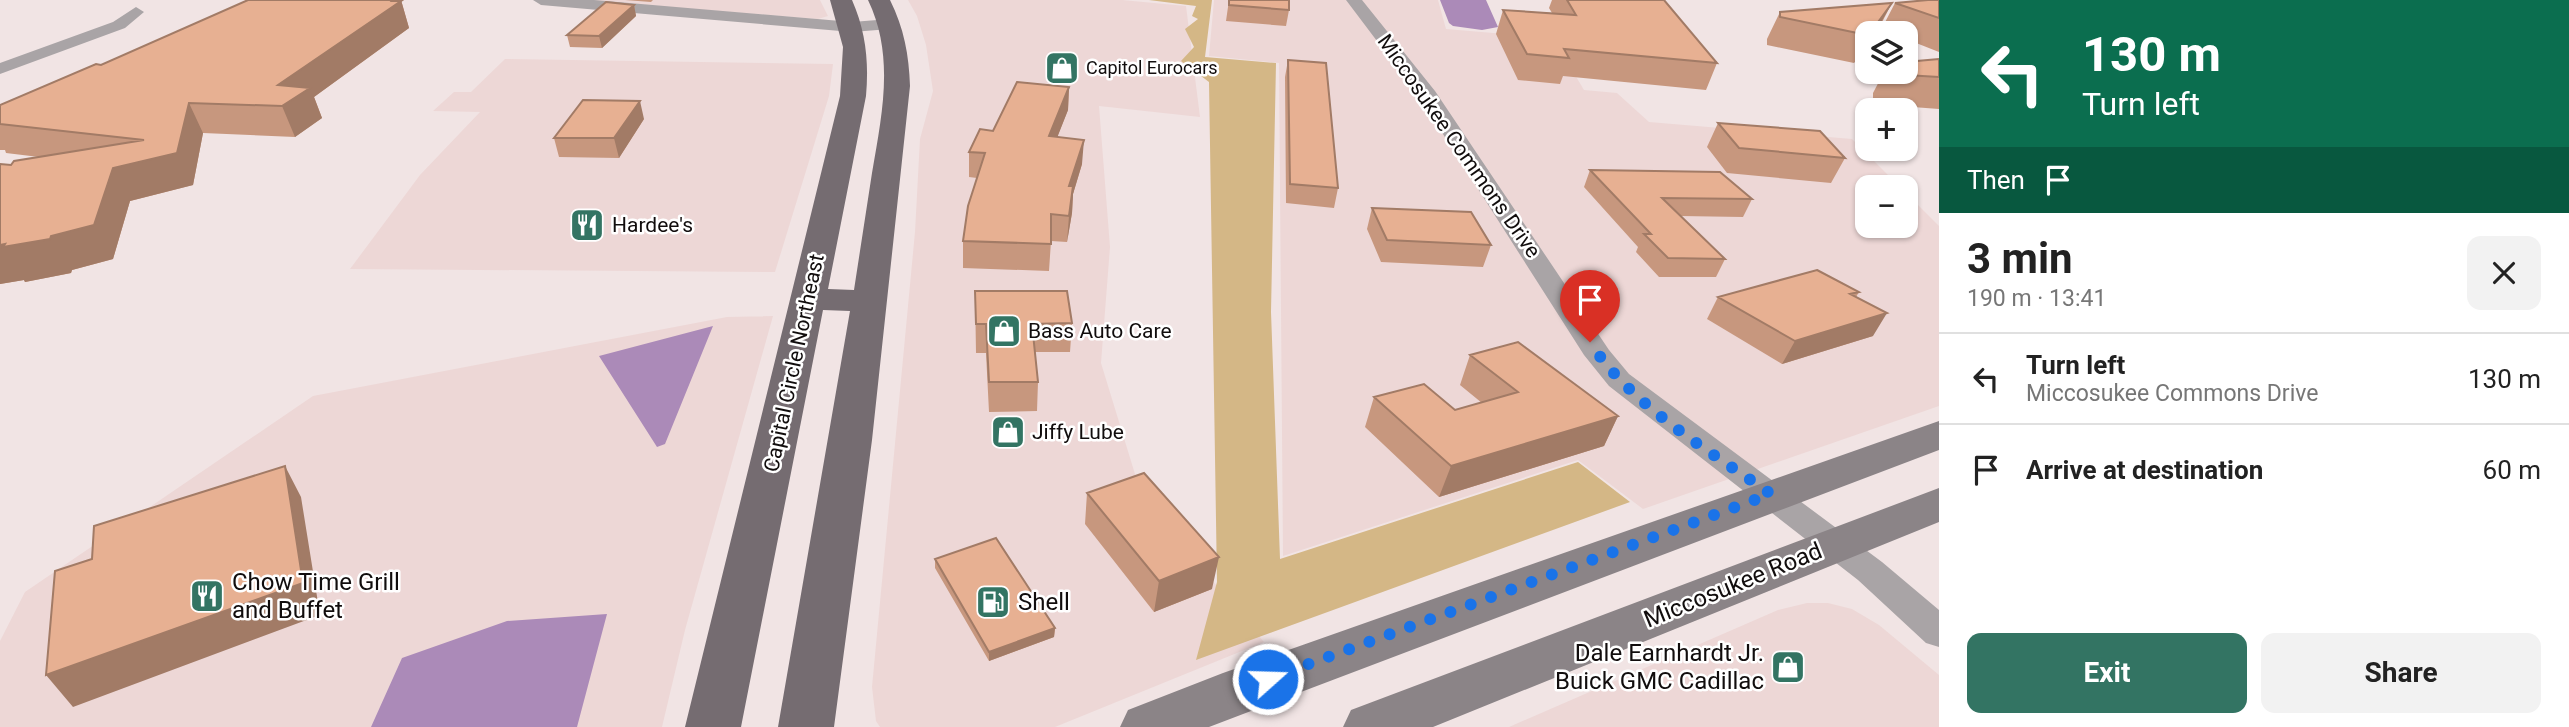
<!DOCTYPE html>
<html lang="en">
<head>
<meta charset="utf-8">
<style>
  :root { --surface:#fff; --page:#f2f2f2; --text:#222; --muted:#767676; --line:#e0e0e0; --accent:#337463 }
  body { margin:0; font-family:Roboto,sans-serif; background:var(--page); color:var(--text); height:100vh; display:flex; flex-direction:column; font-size:26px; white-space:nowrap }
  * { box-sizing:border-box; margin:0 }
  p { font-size:23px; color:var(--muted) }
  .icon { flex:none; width:38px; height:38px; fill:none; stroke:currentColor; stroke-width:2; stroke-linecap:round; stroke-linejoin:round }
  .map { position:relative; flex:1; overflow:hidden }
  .side { display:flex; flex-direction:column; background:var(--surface); width:630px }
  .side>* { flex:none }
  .guide { background:#0b6e4f; color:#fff; overflow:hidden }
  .tools { position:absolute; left:1855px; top:21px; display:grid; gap:14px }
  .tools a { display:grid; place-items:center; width:63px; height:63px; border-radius:14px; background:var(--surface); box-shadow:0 2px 5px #0004; font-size:35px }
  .pin { position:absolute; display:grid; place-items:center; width:60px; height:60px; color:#fff; margin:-72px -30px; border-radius:50% 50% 50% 0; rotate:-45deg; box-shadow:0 0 7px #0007 }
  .pin .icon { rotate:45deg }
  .me { position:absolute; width:77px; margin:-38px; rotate:70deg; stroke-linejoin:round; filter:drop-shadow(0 0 5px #0008) }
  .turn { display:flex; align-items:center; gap:24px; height:147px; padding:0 28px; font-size:32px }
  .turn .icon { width:91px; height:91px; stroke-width:2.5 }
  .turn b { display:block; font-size:49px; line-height:60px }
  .then { display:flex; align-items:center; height:66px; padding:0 28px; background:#0003; gap:14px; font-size:26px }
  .round { display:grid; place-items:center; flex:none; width:74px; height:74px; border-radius:14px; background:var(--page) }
  .head { display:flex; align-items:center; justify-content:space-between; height:119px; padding:0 28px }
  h1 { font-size:42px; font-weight:700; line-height:52px }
  .primary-button { display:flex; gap:14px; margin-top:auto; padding:14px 28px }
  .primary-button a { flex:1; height:80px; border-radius:14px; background:var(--accent); color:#fff; font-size:28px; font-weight:700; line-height:80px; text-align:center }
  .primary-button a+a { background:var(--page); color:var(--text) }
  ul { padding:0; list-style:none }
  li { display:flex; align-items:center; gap:21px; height:91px; padding:0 28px; border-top:2px solid var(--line) }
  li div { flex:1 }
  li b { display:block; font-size:26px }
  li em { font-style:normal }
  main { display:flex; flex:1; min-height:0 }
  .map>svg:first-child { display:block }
</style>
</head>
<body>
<main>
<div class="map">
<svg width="1939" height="727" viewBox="0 0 1939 727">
  <rect width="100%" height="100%" fill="#f1e4e4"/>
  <!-- built -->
  <path fill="#edd7d6" d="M 580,0 L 820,0 L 828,16 L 818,19 Z
    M 908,0 L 1122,0 L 1186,6 L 1200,117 L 1099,106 L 1110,247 L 1101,363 L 1142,497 L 1264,642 L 1055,727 L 880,727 L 876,721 L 872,687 L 915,232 L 920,139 L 933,91 L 926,45 L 917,16 Z
    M 1214,0 L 1438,0 L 1446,29 L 1553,38 L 1584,90 L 1617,93 L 1649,122 L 1852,139 L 1900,187 L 1867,187 L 1867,226 L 1906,226 L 1906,193 L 1939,226 L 1939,406 L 1643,509 L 1578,460 L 1283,556 L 1279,63 L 1209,56 Z
    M 505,59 L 833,64 L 829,96 L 775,272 L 350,269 L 420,175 L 480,112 L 433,111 L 454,92 L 471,92 Z
    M 773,316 L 685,630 L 662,727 L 0,727 L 0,641 L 25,592 L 313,396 L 727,317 Z
    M 1807,603 L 1828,603 L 1852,609 L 1879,625 L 1939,675 L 1939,727 L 1509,727 L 1778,610 Z"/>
  <!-- green -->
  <path fill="#d4b786" d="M 1149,0 L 1212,0 L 1205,57 L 1276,63 L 1271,312 L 1280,559 L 1578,462 L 1630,502 L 1196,660 L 1217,582 L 1209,82 L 1181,61 L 1194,47 L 1185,29 L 1198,19 L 1192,16 L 1196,6 Z"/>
  <!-- water -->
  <path fill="#ab8ab8" d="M 1440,0 L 1486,0 L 1498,27 L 1482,30 L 1453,26 L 1449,23 Z
    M 713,326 L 665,444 L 657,447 L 599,356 Z
    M 607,614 L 577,727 L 371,727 L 402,658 L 507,621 Z"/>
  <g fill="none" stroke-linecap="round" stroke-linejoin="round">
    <!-- street -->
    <path fill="#a9a4a6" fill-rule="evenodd" d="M 533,0 L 594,0 L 852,22 L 890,19 L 898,24 L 890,29 L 852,32 L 541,5 Z
      M 1346,0 L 1362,0 L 1435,91 L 1609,350 L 1629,374 L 1882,562 L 1939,610 L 1939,647 L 1926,643 L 1858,580 L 1609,386 L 1584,355 L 1420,98 Z
      M 136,7 L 144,12 L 125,28 L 0,74 L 0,63 L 113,22 Z"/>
    <!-- secondary -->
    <path fill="#8b8487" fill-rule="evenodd" d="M 1939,421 L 1939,450 L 1209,727 L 1120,727 L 1128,710 L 1223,673 Z
      M 1939,488 L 1939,522 L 1433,727 L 1343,727 L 1351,710 Z"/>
    <!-- primary -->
    <path fill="#756c71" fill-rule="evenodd" d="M 830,0 L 852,0 C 866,32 869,62 866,96 L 828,289 L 854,290 C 860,251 866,212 872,173 C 882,114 895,56 868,0 L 890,0 C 904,28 909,55 910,86 L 872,440 L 834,727 L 778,727 L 850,311 L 823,310 L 741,727 L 685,727 L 840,96 L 843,47 Z"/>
  </g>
  <!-- wall -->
  <path fill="#c7977e" d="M 248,0 L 401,0 L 409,28 L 314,97 L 322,118 L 295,137 L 203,133 L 193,185 L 130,201 L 113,259 L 72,270 L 71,273 L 25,282 L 24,280 L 0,284 L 0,164 L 11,165 L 39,157 L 6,153 L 5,150 L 0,150 L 0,105 L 101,65 Z
    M 625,0 L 653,0 L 651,2 Z
    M 1229,0 L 1289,10 L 1286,26 L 1226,21 Z
    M 1552,0 L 1664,0 L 1717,63 L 1706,90 L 1563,76 L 1560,84 L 1518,80 L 1496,34 L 1503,10 L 1552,13 L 1549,8 Z
    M 1939,0 L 1939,52 L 1906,39 L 1906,33 L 1891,33 L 1881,30 L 1895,3 Z
    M 1892,3 L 1878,30 L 1867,33 L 1867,45 L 1854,63 L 1767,45 L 1767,39 L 1780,12 Z
    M 634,5 L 636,16 L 602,48 L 570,47 L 567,35 Z
    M 1939,59 L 1939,109 L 1873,104 L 1873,93 L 1884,72 L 1906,72 Z
    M 1288,60 L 1338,188 L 1334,208 L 1286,203 L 1285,77 Z
    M 1069,87 L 1068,110 L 1057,137 L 1082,164 L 1073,194 L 1072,213 L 1067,242 L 1051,241 L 1049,271 L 963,268 L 963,241 L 977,178 L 969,177 L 969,152 L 993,131 Z
    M 644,119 L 619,158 L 559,157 L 554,138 Z
    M 1718,123 L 1845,158 L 1831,183 L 1727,173 L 1707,147 Z
    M 1590,170 L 1752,199 L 1743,217 L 1680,216 L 1725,259 L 1716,277 L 1659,277 L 1636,252 L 1638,247 L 1584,187 Z
    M 1372,208 L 1491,245 L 1483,267 L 1381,262 L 1367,229 Z
    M 975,291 L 1072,323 L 1070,352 L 1035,352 L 1038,382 L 1037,411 L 989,412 L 986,353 L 976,353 Z
    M 1859,292 L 1856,297 L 1873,336 L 1782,364 L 1707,319 L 1718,297 Z
    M 1470,355 L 1618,416 L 1604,446 L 1439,497 L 1365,427 L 1374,397 L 1455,410 L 1482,403 L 1460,385 Z
    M 1087,493 L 1212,589 L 1154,612 L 1085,524 Z
    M 935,559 L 1055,628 L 1054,637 L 989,661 L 935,568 Z"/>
  <!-- shaded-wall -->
  <path fill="#a27b66" d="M 393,0 L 401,0 L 409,28 L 314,97 L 322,118 L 295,137 L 282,106 L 278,85 Z
    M 1892,3 L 1875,33 L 1870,33 Z
    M 634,5 L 636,16 L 602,48 L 599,36 Z
    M 1867,38 L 1867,45 L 1854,63 Z
    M 1069,87 L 1068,110 L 1048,161 L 1049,136 Z
    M 640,101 L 644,119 L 619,158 L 614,138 Z
    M 189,103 L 203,133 L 193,185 L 130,201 L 113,259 L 72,270 L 71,273 L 25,282 L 24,280 L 0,284 L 0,245 L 51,236 L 113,168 Z
    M 1084,140 L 1082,164 L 1073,194 L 1072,213 L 1067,242 L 1069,216 L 1069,186 Z
    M 1887,313 L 1873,336 L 1782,364 L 1795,341 Z
    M 1618,416 L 1604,446 L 1439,497 L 1451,466 Z
    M 285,466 L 301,497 L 320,615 L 73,707 L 46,675 Z
    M 1219,557 L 1212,589 L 1154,612 L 1159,581 Z
    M 1055,628 L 1054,637 L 989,661 L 989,652 Z"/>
  <!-- building -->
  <path fill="#e7b092" stroke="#a27b66" stroke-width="2" d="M 248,0 L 393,0 L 392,1 L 401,1 L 278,85 L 310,88 L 282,106 L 189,103 L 177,153 L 113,168 L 94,225 L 51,236 L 50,239 L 3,247 L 5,244 L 0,245 L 0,164 L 11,165 L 14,161 L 144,140 L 0,124 L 0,105 L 96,64 L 101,65 Z
    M 1229,0 L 1289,0 L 1289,10 L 1229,5 Z
    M 1567,0 L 1664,0 L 1717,63 L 1564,49 L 1569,58 L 1527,54 L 1503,10 L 1576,15 Z
    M 1928,0 L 1939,0 L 1939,18 L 1895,3 Z
    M 606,2 L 634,5 L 599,36 L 567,35 Z
    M 1892,3 L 1870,33 L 1867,33 L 1867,35 L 1780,17 L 1780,12 Z
    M 1939,59 L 1939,77 L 1889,74 L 1889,72 L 1906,72 L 1906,62 Z
    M 1288,60 L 1326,63 L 1338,188 L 1290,184 Z
    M 1017,82 L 1069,87 L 1049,136 L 1084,140 L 1069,186 L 1073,186 L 1069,216 L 1051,214 L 1051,244 L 963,241 L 968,206 L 985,153 L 969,152 L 980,129 L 993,131 Z
    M 583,100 L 640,101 L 614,138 L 554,138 Z
    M 1718,123 L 1820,131 L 1845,158 L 1739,148 Z
    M 1590,170 L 1720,172 L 1752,199 L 1662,198 L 1725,259 L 1668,258 L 1644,234 L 1651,234 Z
    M 1372,208 L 1471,212 L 1491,245 L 1387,240 Z
    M 1817,270 L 1859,292 L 1850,294 L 1887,313 L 1795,341 L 1718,297 Z
    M 975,291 L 1067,291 L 1072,323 L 1032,324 L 1038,382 L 989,382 L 986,324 L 976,324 Z
    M 1518,342 L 1618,416 L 1451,466 L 1374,397 L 1424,384 L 1455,410 L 1518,392 L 1470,355 Z
    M 285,466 L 303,583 L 46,675 L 55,571 L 92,559 L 94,526 Z
    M 1144,473 L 1219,557 L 1159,581 L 1087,493 Z
    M 996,538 L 1055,628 L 989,652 L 935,559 Z"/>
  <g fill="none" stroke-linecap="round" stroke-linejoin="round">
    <!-- route -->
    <path stroke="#1a73e8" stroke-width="12" stroke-dasharray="0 21.6" d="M 1268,679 L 1771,494 C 1711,452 1630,405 1590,342"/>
  </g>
  <!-- icons -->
  <defs>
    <g id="shop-square" transform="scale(1.75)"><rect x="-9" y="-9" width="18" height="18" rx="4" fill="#337463" stroke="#fff"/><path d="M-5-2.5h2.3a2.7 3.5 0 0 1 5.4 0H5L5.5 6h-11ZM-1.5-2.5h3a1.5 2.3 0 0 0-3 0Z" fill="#fff"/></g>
    <g id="restaurant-square" transform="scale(1.75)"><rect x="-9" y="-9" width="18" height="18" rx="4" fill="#337463" stroke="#fff"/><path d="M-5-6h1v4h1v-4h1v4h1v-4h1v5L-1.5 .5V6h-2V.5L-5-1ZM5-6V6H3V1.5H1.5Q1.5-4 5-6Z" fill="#fff"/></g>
    <g id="fuel-square" transform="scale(1.75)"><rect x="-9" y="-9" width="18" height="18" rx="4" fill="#337463" stroke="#fff"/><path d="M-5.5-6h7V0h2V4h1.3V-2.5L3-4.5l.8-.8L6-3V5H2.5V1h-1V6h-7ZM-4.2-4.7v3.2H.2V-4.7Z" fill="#fff"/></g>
  </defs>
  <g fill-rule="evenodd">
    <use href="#shop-square" x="1062" y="68"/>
    <use href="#restaurant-square" x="587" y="225"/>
    <use href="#shop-square" x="1004" y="331"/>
    <use href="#shop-square" x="1008" y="432"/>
    <use href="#restaurant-square" x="207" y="596"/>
    <use href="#fuel-square" x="993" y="602"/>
    <use href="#shop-square" x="1788" y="667"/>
  </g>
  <g text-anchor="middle" stroke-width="5" stroke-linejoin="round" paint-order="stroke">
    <!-- far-poi labels -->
    <g font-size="18" fill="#110d0d" stroke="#fff" text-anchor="start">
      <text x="1086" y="74">Capitol Eurocars</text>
    </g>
    <!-- street labels -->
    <g font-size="21" fill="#110d0d" stroke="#fff">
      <text transform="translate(1459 146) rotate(55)" y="7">Miccosukee Commons Drive</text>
      <text transform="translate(794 363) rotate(-78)" y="7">Capital Circle Northeast</text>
    </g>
    <!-- poi labels -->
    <g font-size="21" fill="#110d0d" stroke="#fff" text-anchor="start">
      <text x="612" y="232">Hardee's</text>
      <text x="1028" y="338">Bass Auto Care</text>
      <text x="1032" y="439">Jiffy Lube</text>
    </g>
    <!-- near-poi labels -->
    <g font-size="24" fill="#110d0d" stroke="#fff" text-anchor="start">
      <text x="232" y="590">Chow Time Grill<tspan x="232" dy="28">and Buffet</tspan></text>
      <text x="1018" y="610">Shell</text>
      <text x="1764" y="661" text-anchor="end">Dale Earnhardt Jr.<tspan x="1764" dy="28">Buick GMC Cadillac</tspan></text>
    </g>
    <!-- near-street labels -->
    <g font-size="24" fill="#110d0d" stroke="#fff">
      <text transform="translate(1733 585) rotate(-22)" y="8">Miccosukee Road</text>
    </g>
  </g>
</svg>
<div class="tools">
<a><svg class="icon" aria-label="layers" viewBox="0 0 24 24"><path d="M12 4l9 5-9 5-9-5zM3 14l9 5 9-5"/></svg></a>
<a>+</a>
<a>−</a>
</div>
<div class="pin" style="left:1590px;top:342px;background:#d93025"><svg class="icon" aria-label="arrive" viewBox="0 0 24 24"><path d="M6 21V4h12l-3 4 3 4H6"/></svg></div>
<svg class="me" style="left:1268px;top:679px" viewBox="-20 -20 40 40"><circle r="17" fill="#1a73e8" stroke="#fff" stroke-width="3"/><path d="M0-11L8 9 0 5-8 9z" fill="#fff"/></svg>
</div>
<section class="side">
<div class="guide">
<div class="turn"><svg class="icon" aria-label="left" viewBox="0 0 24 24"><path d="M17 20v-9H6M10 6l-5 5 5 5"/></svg><div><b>130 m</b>Turn left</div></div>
<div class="then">Then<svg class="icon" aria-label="arrive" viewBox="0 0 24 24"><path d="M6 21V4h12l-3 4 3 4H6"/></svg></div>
</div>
<div class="head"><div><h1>3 min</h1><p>190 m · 13:41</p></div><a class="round"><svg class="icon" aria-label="close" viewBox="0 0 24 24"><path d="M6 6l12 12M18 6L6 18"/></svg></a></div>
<ul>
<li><svg class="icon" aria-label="left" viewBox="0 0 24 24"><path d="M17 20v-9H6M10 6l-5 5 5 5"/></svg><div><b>Turn left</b><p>Miccosukee Commons Drive</p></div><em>130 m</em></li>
<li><svg class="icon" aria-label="arrive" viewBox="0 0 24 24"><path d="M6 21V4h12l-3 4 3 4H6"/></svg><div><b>Arrive at destination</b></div><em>60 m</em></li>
</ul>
<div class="primary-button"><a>Exit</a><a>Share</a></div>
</section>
</main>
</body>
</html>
